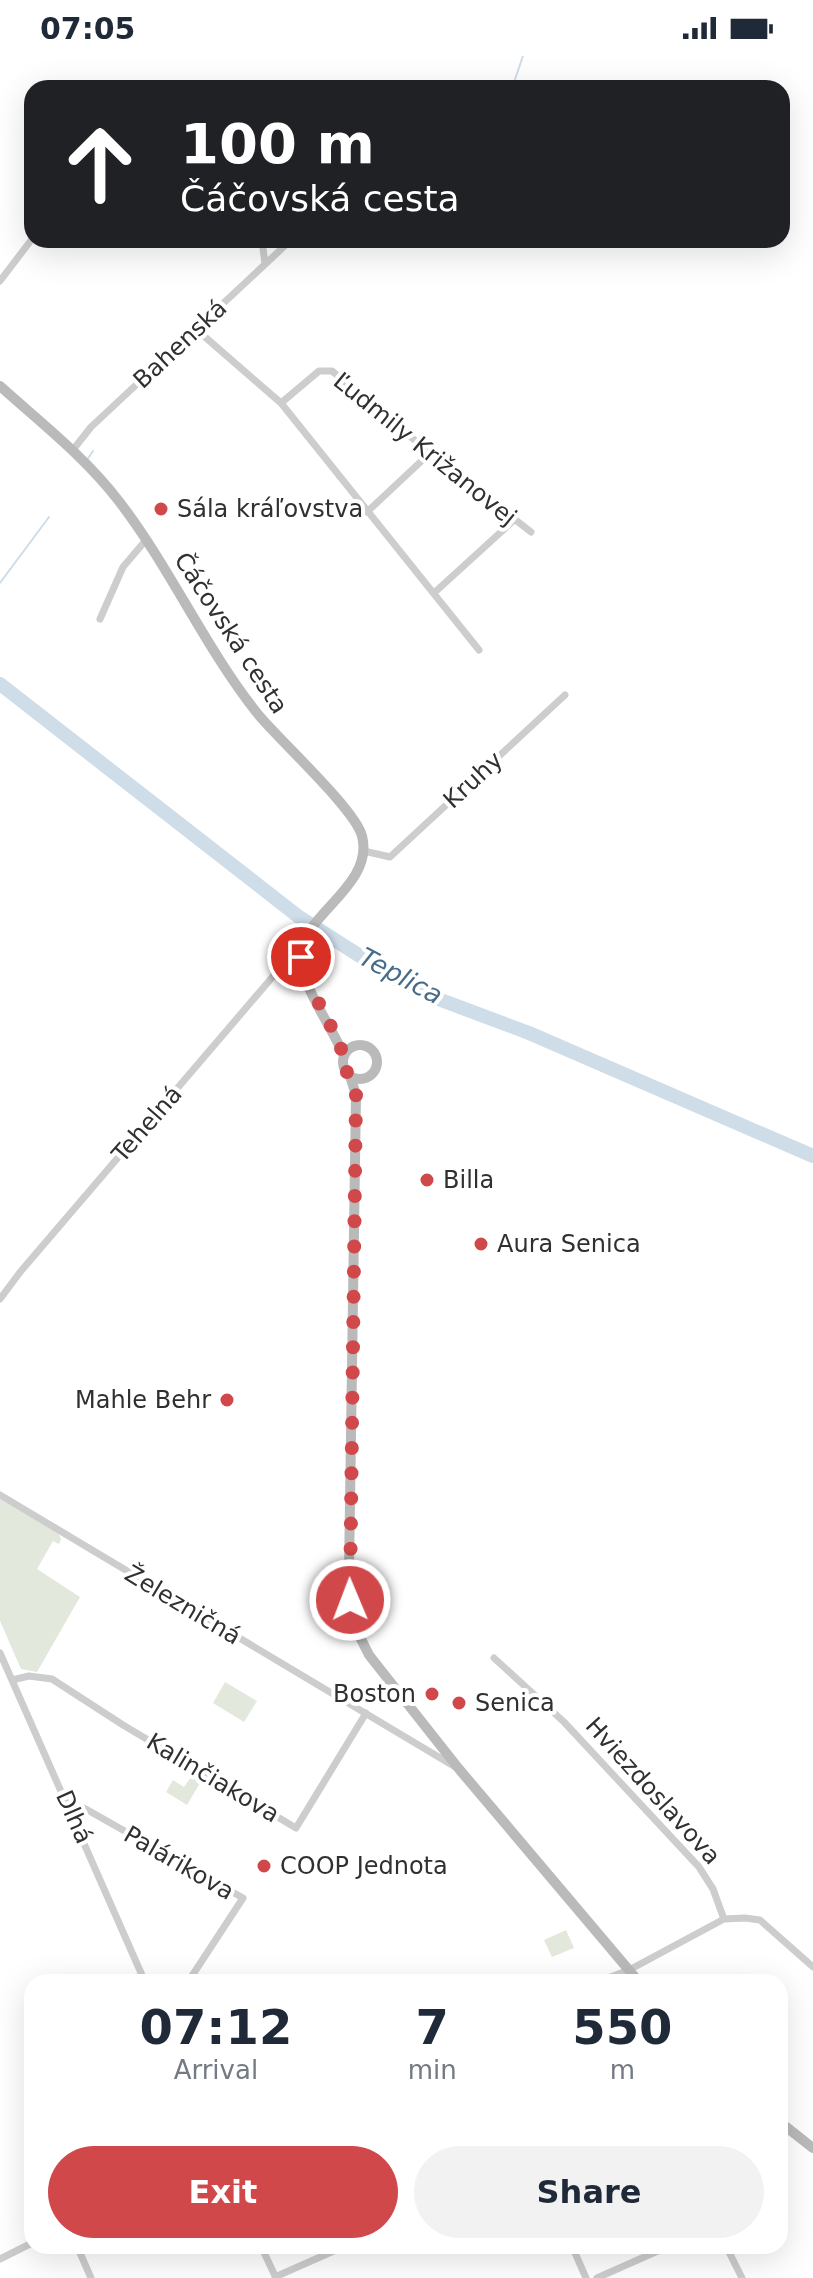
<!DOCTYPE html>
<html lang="en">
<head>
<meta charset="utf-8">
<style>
  :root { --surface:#fff; --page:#f2f2f3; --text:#1f2937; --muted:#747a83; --accent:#d1484b }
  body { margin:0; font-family:"DejaVu Sans",sans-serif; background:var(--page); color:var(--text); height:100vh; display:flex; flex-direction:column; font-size:30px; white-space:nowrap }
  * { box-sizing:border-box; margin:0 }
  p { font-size:26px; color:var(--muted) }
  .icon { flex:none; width:44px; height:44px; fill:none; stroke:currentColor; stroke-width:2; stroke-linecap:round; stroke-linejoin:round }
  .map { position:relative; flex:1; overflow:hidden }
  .details { position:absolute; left:24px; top:1918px; width:764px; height:280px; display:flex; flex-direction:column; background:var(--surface); border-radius:24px; box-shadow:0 8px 32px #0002 }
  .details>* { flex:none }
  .top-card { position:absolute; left:24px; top:24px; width:766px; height:168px; border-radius:24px; box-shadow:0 8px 32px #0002; background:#202124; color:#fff; overflow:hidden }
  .pin { position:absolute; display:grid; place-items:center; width:68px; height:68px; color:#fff; margin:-34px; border:4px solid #fff; border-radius:50%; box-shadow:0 2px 8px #0007 }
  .me { position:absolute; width:88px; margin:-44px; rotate:359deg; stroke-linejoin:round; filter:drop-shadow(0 0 6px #0008) }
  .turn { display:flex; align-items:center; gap:28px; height:168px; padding:0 24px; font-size:36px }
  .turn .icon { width:104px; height:104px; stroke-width:2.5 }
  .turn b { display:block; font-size:56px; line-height:68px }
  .eta { display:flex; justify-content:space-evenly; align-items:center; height:136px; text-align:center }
  .eta b { font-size:48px; font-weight:700; line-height:56px }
  .cta { display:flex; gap:16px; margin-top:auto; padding:16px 24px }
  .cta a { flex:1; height:92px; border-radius:48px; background:var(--accent); color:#fff; font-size:32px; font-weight:700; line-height:92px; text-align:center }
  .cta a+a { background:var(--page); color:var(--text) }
  .status { display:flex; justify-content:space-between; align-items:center; height:56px; padding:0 40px; background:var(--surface); direction:ltr }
  .status svg { height:22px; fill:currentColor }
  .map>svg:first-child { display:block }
</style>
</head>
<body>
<div class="status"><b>07:05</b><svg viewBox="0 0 49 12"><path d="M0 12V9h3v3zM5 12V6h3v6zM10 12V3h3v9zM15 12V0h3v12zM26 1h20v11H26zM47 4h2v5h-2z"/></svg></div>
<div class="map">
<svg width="813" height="2222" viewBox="0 0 813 2222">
  <rect width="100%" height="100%" fill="#fff"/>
  <!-- green -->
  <path fill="#e3e8dd" d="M 0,1443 L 59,1478 L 61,1483 L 59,1488 L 53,1485 L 37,1513 L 80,1541 L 37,1616 L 21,1613 L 0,1565 Z
    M 225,1626 L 257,1645 L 244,1666 L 213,1647 Z
    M 191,1721 L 200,1727 L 187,1749 L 166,1736 L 173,1724 L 184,1731 Z
    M 566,1874 L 574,1892 L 552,1901 L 544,1884 Z"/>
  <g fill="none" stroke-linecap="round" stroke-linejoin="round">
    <!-- stream -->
    <path stroke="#cfdde9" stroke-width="2" d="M 512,32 L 523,0
      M 87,404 L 93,395
      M 0,527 L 49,461"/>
    <!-- river -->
    <path stroke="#cfdde9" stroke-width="14" d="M 0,628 L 299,861 L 396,923 L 433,941 L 529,977 L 813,1100"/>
    <!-- minor -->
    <path stroke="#cdcdcd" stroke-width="7" d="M 262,184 L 265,208
      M 270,184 L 285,189
      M 0,225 L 32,183
      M 197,274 L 281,347 L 479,594
      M 281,347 L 319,315 L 332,315 L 430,397 L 531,476
      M 72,395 L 91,371 L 291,184
      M 367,456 L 430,397
      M 434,537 L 514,464
      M 100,563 L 123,511 L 146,484
      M 364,795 L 390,801 L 565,639
      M 0,1243 L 21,1215 L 281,911 L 301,901
      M 0,1439 L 457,1712
      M 0,1597 L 145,1926
      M 494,1602 L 564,1666 L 699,1811 L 713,1833 L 724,1863
      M 12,1624 L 29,1620 L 52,1623 L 123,1669 L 296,1772 L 366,1657
      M 70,1753 L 84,1752 L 243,1842 L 188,1926
      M 597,1926 L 629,1914 L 724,1863 L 745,1862 L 760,1864 L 813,1911
      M 77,2190 L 91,2222
      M 261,2190 L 276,2222
      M 572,2190 L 586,2222
      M 726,2190 L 742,2222
      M 0,2203 L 32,2187
      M 275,2221 L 345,2190
      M 597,2222 L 669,2190"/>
    <!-- secondary -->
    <path stroke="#bababa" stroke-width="10" d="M 0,330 C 40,366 85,401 118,444 C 170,511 204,590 257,657 C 279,684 355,753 362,780 C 375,830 300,860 301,900 C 301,931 332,970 344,1000
      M343 1006a17 17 0 1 1 34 0a17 17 0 1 1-34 0Z
      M 350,1020 L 356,1039 L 349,1515 L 354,1569 L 369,1599 L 459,1713 L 639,1926
      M 780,2066 L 813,2092"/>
  </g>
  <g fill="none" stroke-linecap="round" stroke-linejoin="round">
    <!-- route -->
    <path stroke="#d1484b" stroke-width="14" stroke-dasharray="0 25.2" d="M 301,901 L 305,921 L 335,978 L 344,1000 L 343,1011 L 350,1020 L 356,1039 L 350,1544"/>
  </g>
  <!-- markers -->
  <g fill="#d1484b" stroke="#fff" stroke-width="3">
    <circle cx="161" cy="453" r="8"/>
    <circle cx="427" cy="1124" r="8"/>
    <circle cx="481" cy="1188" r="8"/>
    <circle cx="227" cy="1344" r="8"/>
    <circle cx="432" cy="1638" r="8"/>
    <circle cx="459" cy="1647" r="8"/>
    <circle cx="264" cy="1810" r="8"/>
  </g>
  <g text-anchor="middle" stroke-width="8" stroke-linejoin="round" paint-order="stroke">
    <!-- street labels -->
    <g font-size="24" fill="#303030" stroke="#fff">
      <text transform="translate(180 288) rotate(-43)" y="8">Bahenská</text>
      <text transform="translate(425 393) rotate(39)" y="8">Ľudmily Križanovej</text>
      <text transform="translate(231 577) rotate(57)" y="8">Čáčovská cesta</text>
      <text transform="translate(473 724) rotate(-43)" y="8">Kruhy</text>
      <text transform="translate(147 1068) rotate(-49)" y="8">Tehelná</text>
      <text transform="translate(183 1549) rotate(31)" y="8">Železničná</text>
      <text transform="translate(213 1722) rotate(31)" y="8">Kalinčiakova</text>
      <text transform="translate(653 1735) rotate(48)" y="8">Hviezdoslavova</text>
      <text transform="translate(74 1761) rotate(66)" y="8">Dlhá</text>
      <text transform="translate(179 1807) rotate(30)" y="8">Palárikova</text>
    </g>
    <!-- poi labels -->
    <g font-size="24" fill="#303030" stroke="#fff" text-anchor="start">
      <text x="177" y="461">Sála kráľovstva</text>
      <text x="443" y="1132">Billa</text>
      <text x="497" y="1196">Aura Senica</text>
      <text x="211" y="1352" text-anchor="end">Mahle Behr</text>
      <text x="416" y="1646" text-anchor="end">Boston</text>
      <text x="475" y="1655">Senica</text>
      <text x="280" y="1818">COOP Jednota</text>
    </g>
    <!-- water labels -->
    <g font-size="26" font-style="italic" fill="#476c89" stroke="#fff">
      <text transform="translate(401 920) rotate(28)" y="9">Teplica</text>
    </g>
  </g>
</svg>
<div class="pin" style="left:301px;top:901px;background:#d93025"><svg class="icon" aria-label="arrive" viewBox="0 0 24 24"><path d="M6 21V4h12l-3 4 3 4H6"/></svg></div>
<svg class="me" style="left:350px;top:1544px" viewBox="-20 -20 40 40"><circle r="17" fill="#d1484b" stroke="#fff" stroke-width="3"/><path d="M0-11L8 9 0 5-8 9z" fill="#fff"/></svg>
<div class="top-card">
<div class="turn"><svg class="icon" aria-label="ahead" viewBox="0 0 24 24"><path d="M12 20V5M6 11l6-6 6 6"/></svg><div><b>100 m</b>Čáčovská cesta</div></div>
</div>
<section class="details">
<div class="eta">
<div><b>07:12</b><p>Arrival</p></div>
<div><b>7</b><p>min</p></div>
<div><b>550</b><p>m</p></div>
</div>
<div class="cta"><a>Exit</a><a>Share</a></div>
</section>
</div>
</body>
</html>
